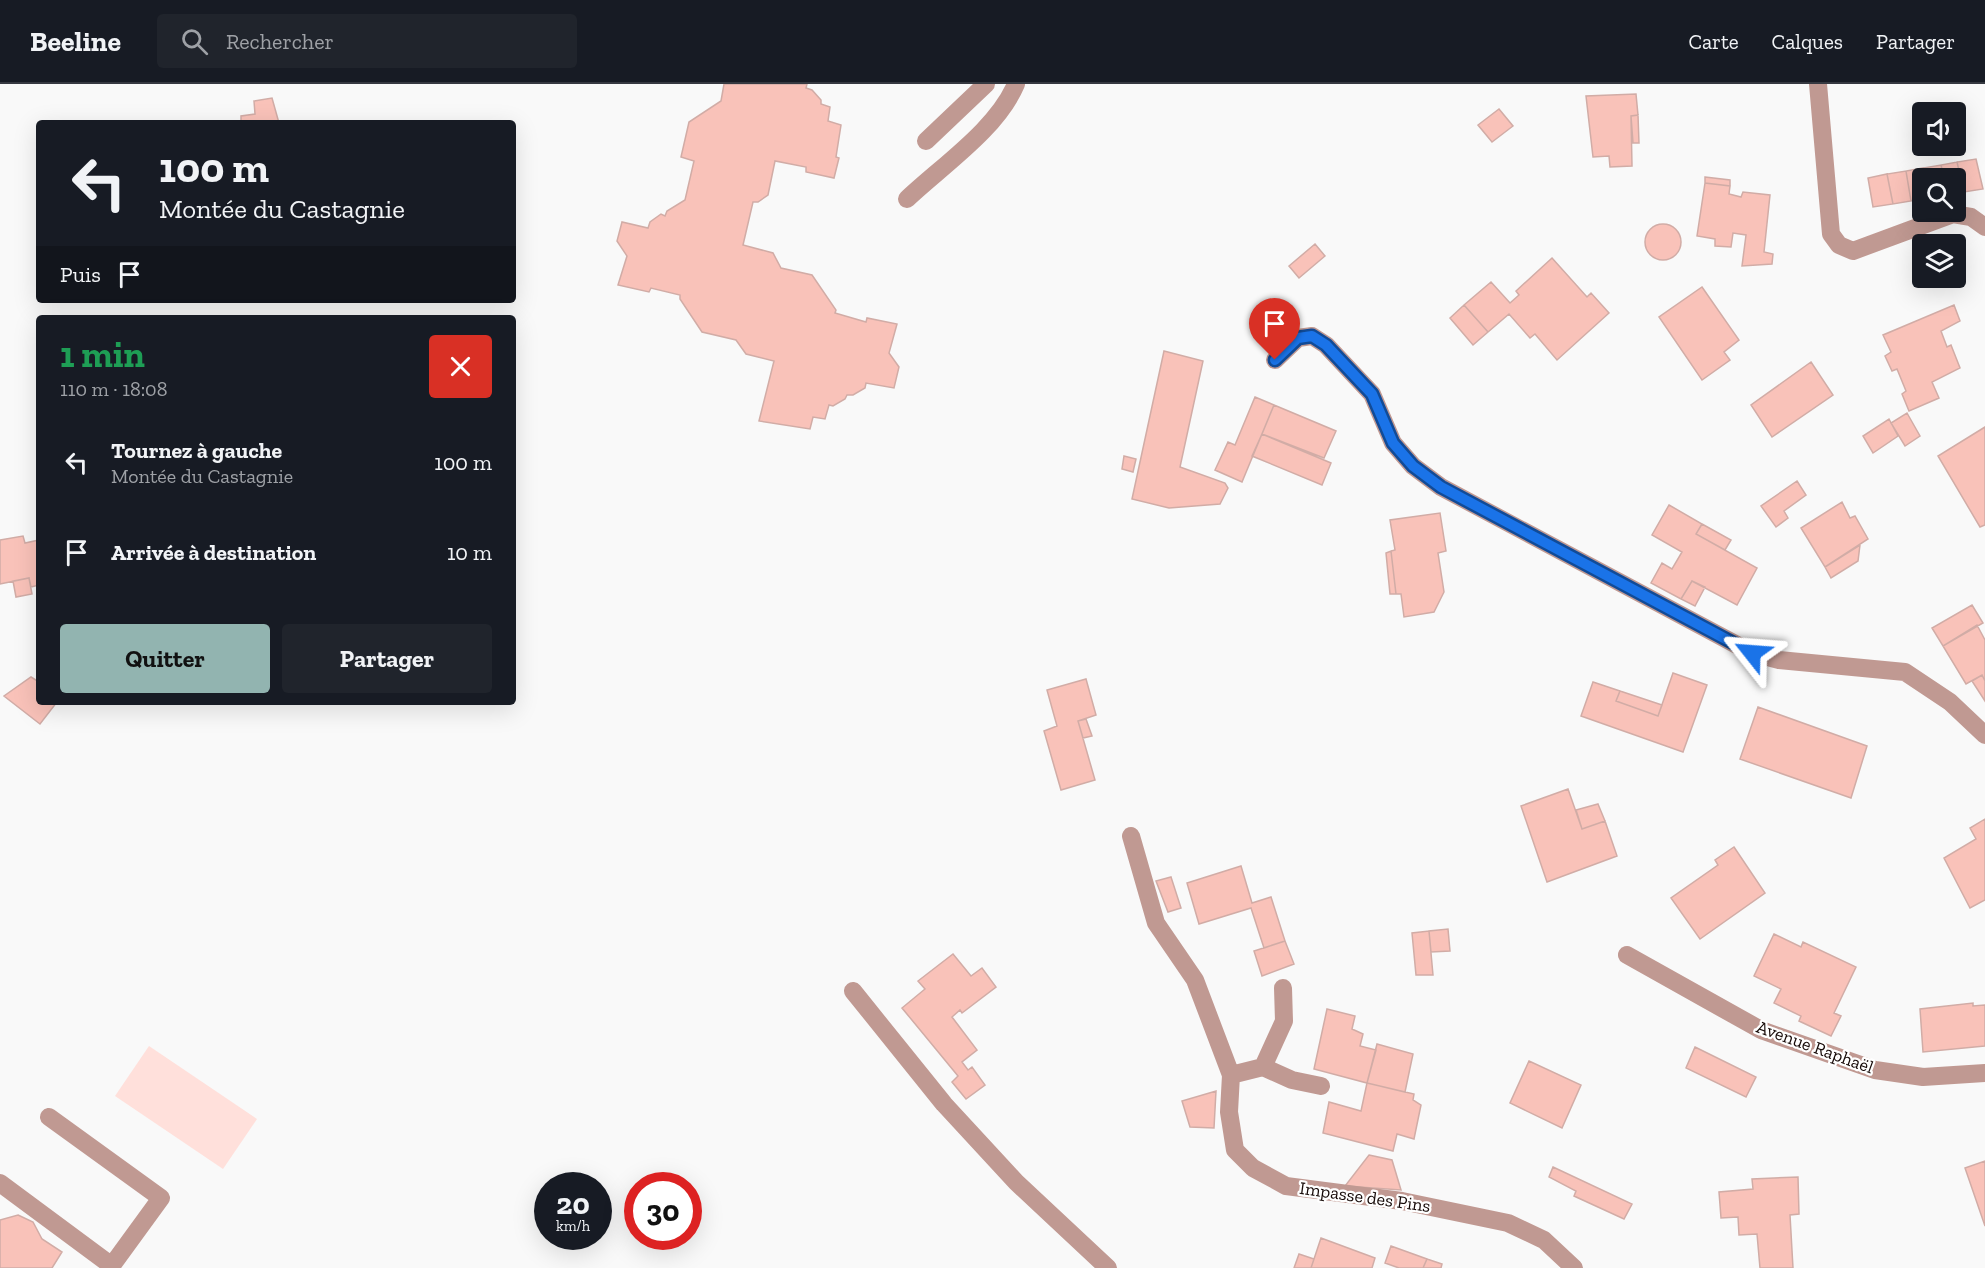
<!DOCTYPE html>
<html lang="fr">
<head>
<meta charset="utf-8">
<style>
  :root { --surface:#171b24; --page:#20242c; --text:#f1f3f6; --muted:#9ea1a6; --line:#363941; --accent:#92b4b0 }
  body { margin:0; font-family:"Zilla Slab",serif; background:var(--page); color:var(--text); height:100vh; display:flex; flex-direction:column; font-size:22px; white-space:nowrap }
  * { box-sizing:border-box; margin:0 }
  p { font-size:20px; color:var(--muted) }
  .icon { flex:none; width:33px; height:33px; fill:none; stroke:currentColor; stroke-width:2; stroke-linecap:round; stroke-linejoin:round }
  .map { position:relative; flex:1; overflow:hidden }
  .drawer { position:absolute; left:36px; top:231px; width:480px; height:390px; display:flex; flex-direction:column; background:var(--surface); border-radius:6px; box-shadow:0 6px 24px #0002 }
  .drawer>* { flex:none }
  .hud { position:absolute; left:36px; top:36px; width:480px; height:183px; border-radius:6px; box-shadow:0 6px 24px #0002; background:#171b24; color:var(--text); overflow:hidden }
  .tools { position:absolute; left:1912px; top:18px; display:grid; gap:12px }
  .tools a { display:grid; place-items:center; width:54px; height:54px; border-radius:6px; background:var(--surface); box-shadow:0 6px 24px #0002; font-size:30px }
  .speed { position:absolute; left:534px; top:1088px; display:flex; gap:12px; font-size:30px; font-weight:700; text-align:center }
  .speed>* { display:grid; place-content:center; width:78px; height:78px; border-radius:50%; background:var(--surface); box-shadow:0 6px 24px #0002; line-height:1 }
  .speed small { font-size:15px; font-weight:400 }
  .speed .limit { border:9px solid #d22; background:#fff; color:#111 }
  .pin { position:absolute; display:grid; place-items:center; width:51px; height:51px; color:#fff; margin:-62px -26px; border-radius:50% 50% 50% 0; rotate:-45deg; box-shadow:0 0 6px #0007 }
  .pin .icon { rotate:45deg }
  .me { position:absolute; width:66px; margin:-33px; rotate:298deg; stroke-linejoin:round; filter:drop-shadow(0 0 4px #0008) }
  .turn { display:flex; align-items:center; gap:21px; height:126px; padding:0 24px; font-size:27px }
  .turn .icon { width:78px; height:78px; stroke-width:2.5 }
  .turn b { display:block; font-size:42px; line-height:51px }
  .then { display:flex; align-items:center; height:57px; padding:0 24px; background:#0003; gap:12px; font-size:22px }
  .round { display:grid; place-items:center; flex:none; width:63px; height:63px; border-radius:6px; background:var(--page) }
  .overview { display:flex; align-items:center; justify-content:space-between; height:102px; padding:0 24px }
  h1 { font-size:36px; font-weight:700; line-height:45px; color:#1e9e55 }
  .action { display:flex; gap:12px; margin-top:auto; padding:12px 24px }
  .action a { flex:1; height:69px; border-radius:6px; background:var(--accent); color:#111; font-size:24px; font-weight:700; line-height:69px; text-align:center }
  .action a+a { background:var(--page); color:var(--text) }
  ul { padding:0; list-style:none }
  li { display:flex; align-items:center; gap:18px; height:90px; padding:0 24px }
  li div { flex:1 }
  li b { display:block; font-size:22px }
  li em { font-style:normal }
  header { display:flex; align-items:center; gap:36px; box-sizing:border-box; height:84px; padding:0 30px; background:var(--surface); border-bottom:2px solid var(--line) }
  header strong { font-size:28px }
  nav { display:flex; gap:33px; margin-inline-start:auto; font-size:21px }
  .search { width:420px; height:54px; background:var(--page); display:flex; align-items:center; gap:15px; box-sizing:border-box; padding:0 21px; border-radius:6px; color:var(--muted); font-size:22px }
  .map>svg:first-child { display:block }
</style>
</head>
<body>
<header>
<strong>Beeline</strong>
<div class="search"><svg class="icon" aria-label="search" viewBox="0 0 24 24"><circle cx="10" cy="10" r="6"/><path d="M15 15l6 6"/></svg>Rechercher</div>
<nav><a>Carte</a><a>Calques</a><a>Partager</a></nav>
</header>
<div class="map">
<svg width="1985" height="1184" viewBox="0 0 1985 1184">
  <rect width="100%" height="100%" fill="#f9f9f9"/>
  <!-- green -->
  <path fill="#ffe0db" d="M 149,962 L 257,1035 L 223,1085 L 115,1012 Z"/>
  <!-- building -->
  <path fill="#f9c2b9" stroke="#d1aca6" stroke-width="1.5" d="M 724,0 L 807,0 L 806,4 L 812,6 L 821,16 L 821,20 L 830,23 L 828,37 L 841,41 L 836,73 L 839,74 L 834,94 L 806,88 L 806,83 L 775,77 L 768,111 L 758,118 L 753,118 L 743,161 L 773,169 L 781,184 L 812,191 L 836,226 L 835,229 L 866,238 L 867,234 L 897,240 L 889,269 L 899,283 L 894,304 L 866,299 L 865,304 L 853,311 L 847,311 L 845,315 L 833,322 L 829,321 L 825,335 L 813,333 L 810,345 L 759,337 L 774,277 L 746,270 L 736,256 L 702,248 L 680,215 L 680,211 L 651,204 L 649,208 L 618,201 L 627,172 L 617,157 L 622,138 L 648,144 L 650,138 L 661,130 L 665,132 L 667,127 L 685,116 L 694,77 L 681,73 L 689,38 L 721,17 Z
    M 1636,10 L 1638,31 L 1631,32 L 1632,82 L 1610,83 L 1609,72 L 1593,73 L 1586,12 Z
    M 272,14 L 279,39 L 225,39 L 241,37 L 241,32 L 255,30 L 254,17 Z
    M 1499,25 L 1513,42 L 1492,58 L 1478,41 Z
    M 1638,31 L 1639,59 L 1633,59 L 1631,32 Z
    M 1976,75 L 1983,105 L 1964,108 L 1957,78 Z
    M 1957,78 L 1964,108 L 1956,109 L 1956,94 L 1944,94 L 1941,81 Z
    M 1941,81 L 1944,94 L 1925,94 L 1923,84 Z
    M 1923,84 L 1923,115 L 1911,117 L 1906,87 Z
    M 1906,87 L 1911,117 L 1893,120 L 1887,90 Z
    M 1887,90 L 1893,120 L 1873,123 L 1868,94 Z
    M 1705,93 L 1730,96 L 1730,102 L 1705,99 Z
    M 1705,99 L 1730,102 L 1729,110 L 1741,113 L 1743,108 L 1770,111 L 1764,168 L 1773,170 L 1772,180 L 1742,182 L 1746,151 L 1733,149 L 1731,163 L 1715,162 L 1715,155 L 1697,152 Z
    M1645 158a18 18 0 1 1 36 0a18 18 0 1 1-36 0Z
    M 1315,160 L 1325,172 L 1299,194 L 1289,182 Z
    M 1552,174 L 1587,213 L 1591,209 L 1609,229 L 1557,276 L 1535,250 L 1530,254 L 1509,230 L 1488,248 L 1464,221 L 1491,198 L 1510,219 L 1519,211 L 1516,207 Z
    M 1702,203 L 1739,256 L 1724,268 L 1730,276 L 1702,296 L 1659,233 Z
    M 1464,221 L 1488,248 L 1473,261 L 1450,234 Z
    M 1954,221 L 1960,237 L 1941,247 L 1947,263 L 1951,261 L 1960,284 L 1932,298 L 1939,314 L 1909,327 L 1902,310 L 1906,307 L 1897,285 L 1892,287 L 1885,272 L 1891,268 L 1883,251 Z
    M 1164,267 L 1203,277 L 1180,383 L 1225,399 L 1228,404 L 1220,420 L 1169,424 L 1132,415 Z
    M 1811,278 L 1833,311 L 1772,353 L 1751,321 Z
    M 1255,313 L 1274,321 L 1242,398 L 1215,386 L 1228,358 L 1235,361 Z
    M 1274,321 L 1336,347 L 1324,374 L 1262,350 Z
    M 1907,329 L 1920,352 L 1905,362 L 1891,339 Z
    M 1889,335 L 1898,352 L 1873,369 L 1863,352 Z
    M 1985,343 L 1985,441 L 1980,443 L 1938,372 Z
    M 1262,350 L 1331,379 L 1322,401 L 1252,372 Z
    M 1124,372 L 1136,375 L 1133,388 L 1122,385 Z
    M 1797,397 L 1806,411 L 1784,427 L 1788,434 L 1776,443 L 1761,422 Z
    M 1842,418 L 1850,434 L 1855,432 L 1868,455 L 1825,483 L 1801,444 Z
    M 1669,421 L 1702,440 L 1696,450 L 1757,484 L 1737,521 L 1692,497 L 1681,515 L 1651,499 L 1662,479 L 1672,485 L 1682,468 L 1652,451 Z
    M 1440,429 L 1446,467 L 1438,469 L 1444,508 L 1434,528 L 1404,533 L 1401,510 L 1396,510 L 1391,467 L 1395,466 L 1390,436 Z
    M 1702,440 L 1731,456 L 1725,466 L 1696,450 Z
    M 23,452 L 25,459 L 39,456 L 39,501 L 31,503 L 29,494 L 0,500 L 0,456 Z
    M 1860,461 L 1858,477 L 1831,494 L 1825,483 Z
    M 1391,467 L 1396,510 L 1390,510 L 1386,469 Z
    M 29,494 L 32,510 L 16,513 L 13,497 Z
    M 1692,497 L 1705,503 L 1695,522 L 1681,515 Z
    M 1972,521 L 1983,539 L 1943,562 L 1932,544 Z
    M 1977,541 L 1985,556 L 1985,597 L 1982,591 L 1966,600 L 1943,562 Z
    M 1673,589 L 1707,601 L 1683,668 L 1581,632 L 1593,598 L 1620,607 L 1616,617 L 1658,632 Z
    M 1982,591 L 1985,597 L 1985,617 L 1972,597 Z
    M 31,593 L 39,598 L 39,618 L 57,618 L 40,640 L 4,612 Z
    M 1086,595 L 1096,631 L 1078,637 L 1095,696 L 1061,706 L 1044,647 L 1057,642 L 1047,606 Z
    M 1620,607 L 1662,621 L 1658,632 L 1616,617 Z
    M 1758,623 L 1867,662 L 1851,714 L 1740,675 Z
    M 1086,635 L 1092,652 L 1083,654 L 1078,637 Z
    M 1568,705 L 1582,745 L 1605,737 L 1617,772 L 1547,798 L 1521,722 Z
    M 1598,720 L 1605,737 L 1582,745 L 1576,726 Z
    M 1985,735 L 1985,816 L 1970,824 L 1944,774 L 1976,755 L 1970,744 Z
    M 1734,763 L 1765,809 L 1700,855 L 1671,814 L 1718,781 L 1715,776 Z
    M 1241,782 L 1252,819 L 1271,813 L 1285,857 L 1264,864 L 1251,824 L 1199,840 L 1187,799 Z
    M 1171,793 L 1181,824 L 1168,828 L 1156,797 Z
    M 1448,845 L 1450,867 L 1431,868 L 1429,847 Z
    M 1429,847 L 1433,891 L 1416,891 L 1412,849 Z
    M 1774,850 L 1801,863 L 1803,858 L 1856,883 L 1834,929 L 1841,932 L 1831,952 L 1799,937 L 1801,932 L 1774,919 L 1781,905 L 1754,892 Z
    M 1285,857 L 1294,880 L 1262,892 L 1254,867 Z
    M 953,870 L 971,892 L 982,884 L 996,903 L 962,929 L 960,926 L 952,933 L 977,966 L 962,978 L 968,986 L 972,983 L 985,1001 L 966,1015 L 952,998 L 958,992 L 902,924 L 925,905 L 918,897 Z
    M 1973,919 L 1973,922 L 1985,921 L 1985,962 L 1923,968 L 1920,925 Z
    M 1327,925 L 1355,932 L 1352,945 L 1363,950 L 1360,962 L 1376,966 L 1367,999 L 1314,985 Z
    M 1377,960 L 1413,970 L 1405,1008 L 1367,999 Z
    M 1695,963 L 1756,993 L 1746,1013 L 1686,984 Z
    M 1529,977 L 1581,1001 L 1562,1044 L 1510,1019 Z
    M 1367,999 L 1414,1010 L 1413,1016 L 1421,1021 L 1414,1055 L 1397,1050 L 1393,1067 L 1323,1049 L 1329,1018 L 1361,1027 Z
    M 1216,1007 L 1214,1044 L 1190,1043 L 1182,1017 Z
    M 1369,1071 L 1392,1076 L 1401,1106 L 1345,1102 Z
    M 1985,1077 L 1985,1142 L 1965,1084 Z
    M 1553,1083 L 1632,1120 L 1624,1135 L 1574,1112 L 1576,1107 L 1549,1093 Z
    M 1798,1093 L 1799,1130 L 1790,1131 L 1793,1184 L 1760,1184 L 1757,1150 L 1739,1151 L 1738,1133 L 1721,1134 L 1719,1108 L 1753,1105 L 1752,1095 Z
    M 18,1131 L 33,1138 L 42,1155 L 62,1168 L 52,1184 L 0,1184 L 0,1136 Z
    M 1321,1154 L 1375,1174 L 1372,1184 L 1311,1184 Z
    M 1391,1162 L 1427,1175 L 1423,1184 L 1399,1184 L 1385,1179 Z
    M 1299,1170 L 1314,1175 L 1311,1184 L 1294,1184 Z
    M 1427,1175 L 1442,1180 L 1441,1184 L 1423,1184 Z"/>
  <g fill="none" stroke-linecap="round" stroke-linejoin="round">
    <!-- minor -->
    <path stroke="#c09992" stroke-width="18" d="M 1818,0 L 1831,150 L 1839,161 L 1853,167 L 1953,130 L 1971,133 L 1985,143
      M 926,57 L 986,0
      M 907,115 C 943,81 997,45 1016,0
      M 1275,276 L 1298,254 L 1312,252 L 1326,261 L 1372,310 L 1393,359 L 1413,382 L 1441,403 L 1752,569 L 1779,576 L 1905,588 L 1950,618 L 1985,651
      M 1131,752 L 1156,839 L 1195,896 L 1231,991 L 1229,1028 L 1235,1066 L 1253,1084 L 1286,1102 L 1402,1117 L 1508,1139 L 1544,1156 L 1574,1184
      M 1627,871 L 1761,946 L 1875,986 L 1923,993 L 1985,989
      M 853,907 L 944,1020 L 1016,1098 L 1108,1184
      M 1263,983 L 1284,937 L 1283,904
      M 1231,991 L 1263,983 L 1292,996 L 1321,1002
      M 49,1033 L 161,1114 L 110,1184
      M 0,1099 L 112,1182"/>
  </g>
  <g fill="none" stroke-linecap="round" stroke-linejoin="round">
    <!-- route casing -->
    <g stroke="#114b97" stroke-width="15">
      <path id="route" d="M 1275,276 L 1298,254 L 1312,252 L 1326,261 L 1372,310 L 1393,359 L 1413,382 L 1441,403 L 1752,569"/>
    </g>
    <!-- route -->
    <use href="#route" stroke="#1a73e8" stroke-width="10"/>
  </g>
  <g text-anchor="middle" stroke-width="4.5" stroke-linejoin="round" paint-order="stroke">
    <!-- street labels -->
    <g font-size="18" fill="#150907" stroke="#fff">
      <text transform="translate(1815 963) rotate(20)" y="6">Avenue Raphaël</text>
      <text transform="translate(1365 1113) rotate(8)" y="6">Impasse des Pins</text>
    </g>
  </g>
</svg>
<div class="tools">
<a><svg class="icon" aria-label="sound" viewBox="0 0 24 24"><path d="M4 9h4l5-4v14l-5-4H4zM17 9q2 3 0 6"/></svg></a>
<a><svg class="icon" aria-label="search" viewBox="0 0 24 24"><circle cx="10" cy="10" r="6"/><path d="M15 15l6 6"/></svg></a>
<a><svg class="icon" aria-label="layers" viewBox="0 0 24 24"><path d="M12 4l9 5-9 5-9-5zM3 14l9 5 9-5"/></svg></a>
</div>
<div class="speed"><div>20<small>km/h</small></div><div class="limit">30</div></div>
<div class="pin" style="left:1275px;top:276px;background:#d93025"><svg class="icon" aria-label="arrive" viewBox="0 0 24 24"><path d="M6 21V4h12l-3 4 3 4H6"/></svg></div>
<svg class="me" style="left:1752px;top:569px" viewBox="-20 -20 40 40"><path d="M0-17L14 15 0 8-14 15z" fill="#1a73e8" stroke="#fff" stroke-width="4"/></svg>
<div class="hud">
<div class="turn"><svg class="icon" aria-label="left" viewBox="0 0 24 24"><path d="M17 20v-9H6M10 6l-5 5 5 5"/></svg><div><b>100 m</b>Montée du Castagnie</div></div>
<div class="then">Puis<svg class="icon" aria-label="arrive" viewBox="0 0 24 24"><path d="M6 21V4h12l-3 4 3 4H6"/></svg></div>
</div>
<section class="drawer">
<div class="overview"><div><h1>1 min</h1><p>110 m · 18:08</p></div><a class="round" style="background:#d93025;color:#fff"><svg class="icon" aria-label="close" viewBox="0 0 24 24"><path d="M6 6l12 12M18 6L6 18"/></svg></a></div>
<ul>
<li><svg class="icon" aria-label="left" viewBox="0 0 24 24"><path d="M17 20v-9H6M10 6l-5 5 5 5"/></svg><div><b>Tournez à gauche</b><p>Montée du Castagnie</p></div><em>100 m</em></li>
<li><svg class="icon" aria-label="arrive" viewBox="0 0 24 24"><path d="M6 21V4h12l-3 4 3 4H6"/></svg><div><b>Arrivée à destination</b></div><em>10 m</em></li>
</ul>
<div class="action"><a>Quitter</a><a>Partager</a></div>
</section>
</div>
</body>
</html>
